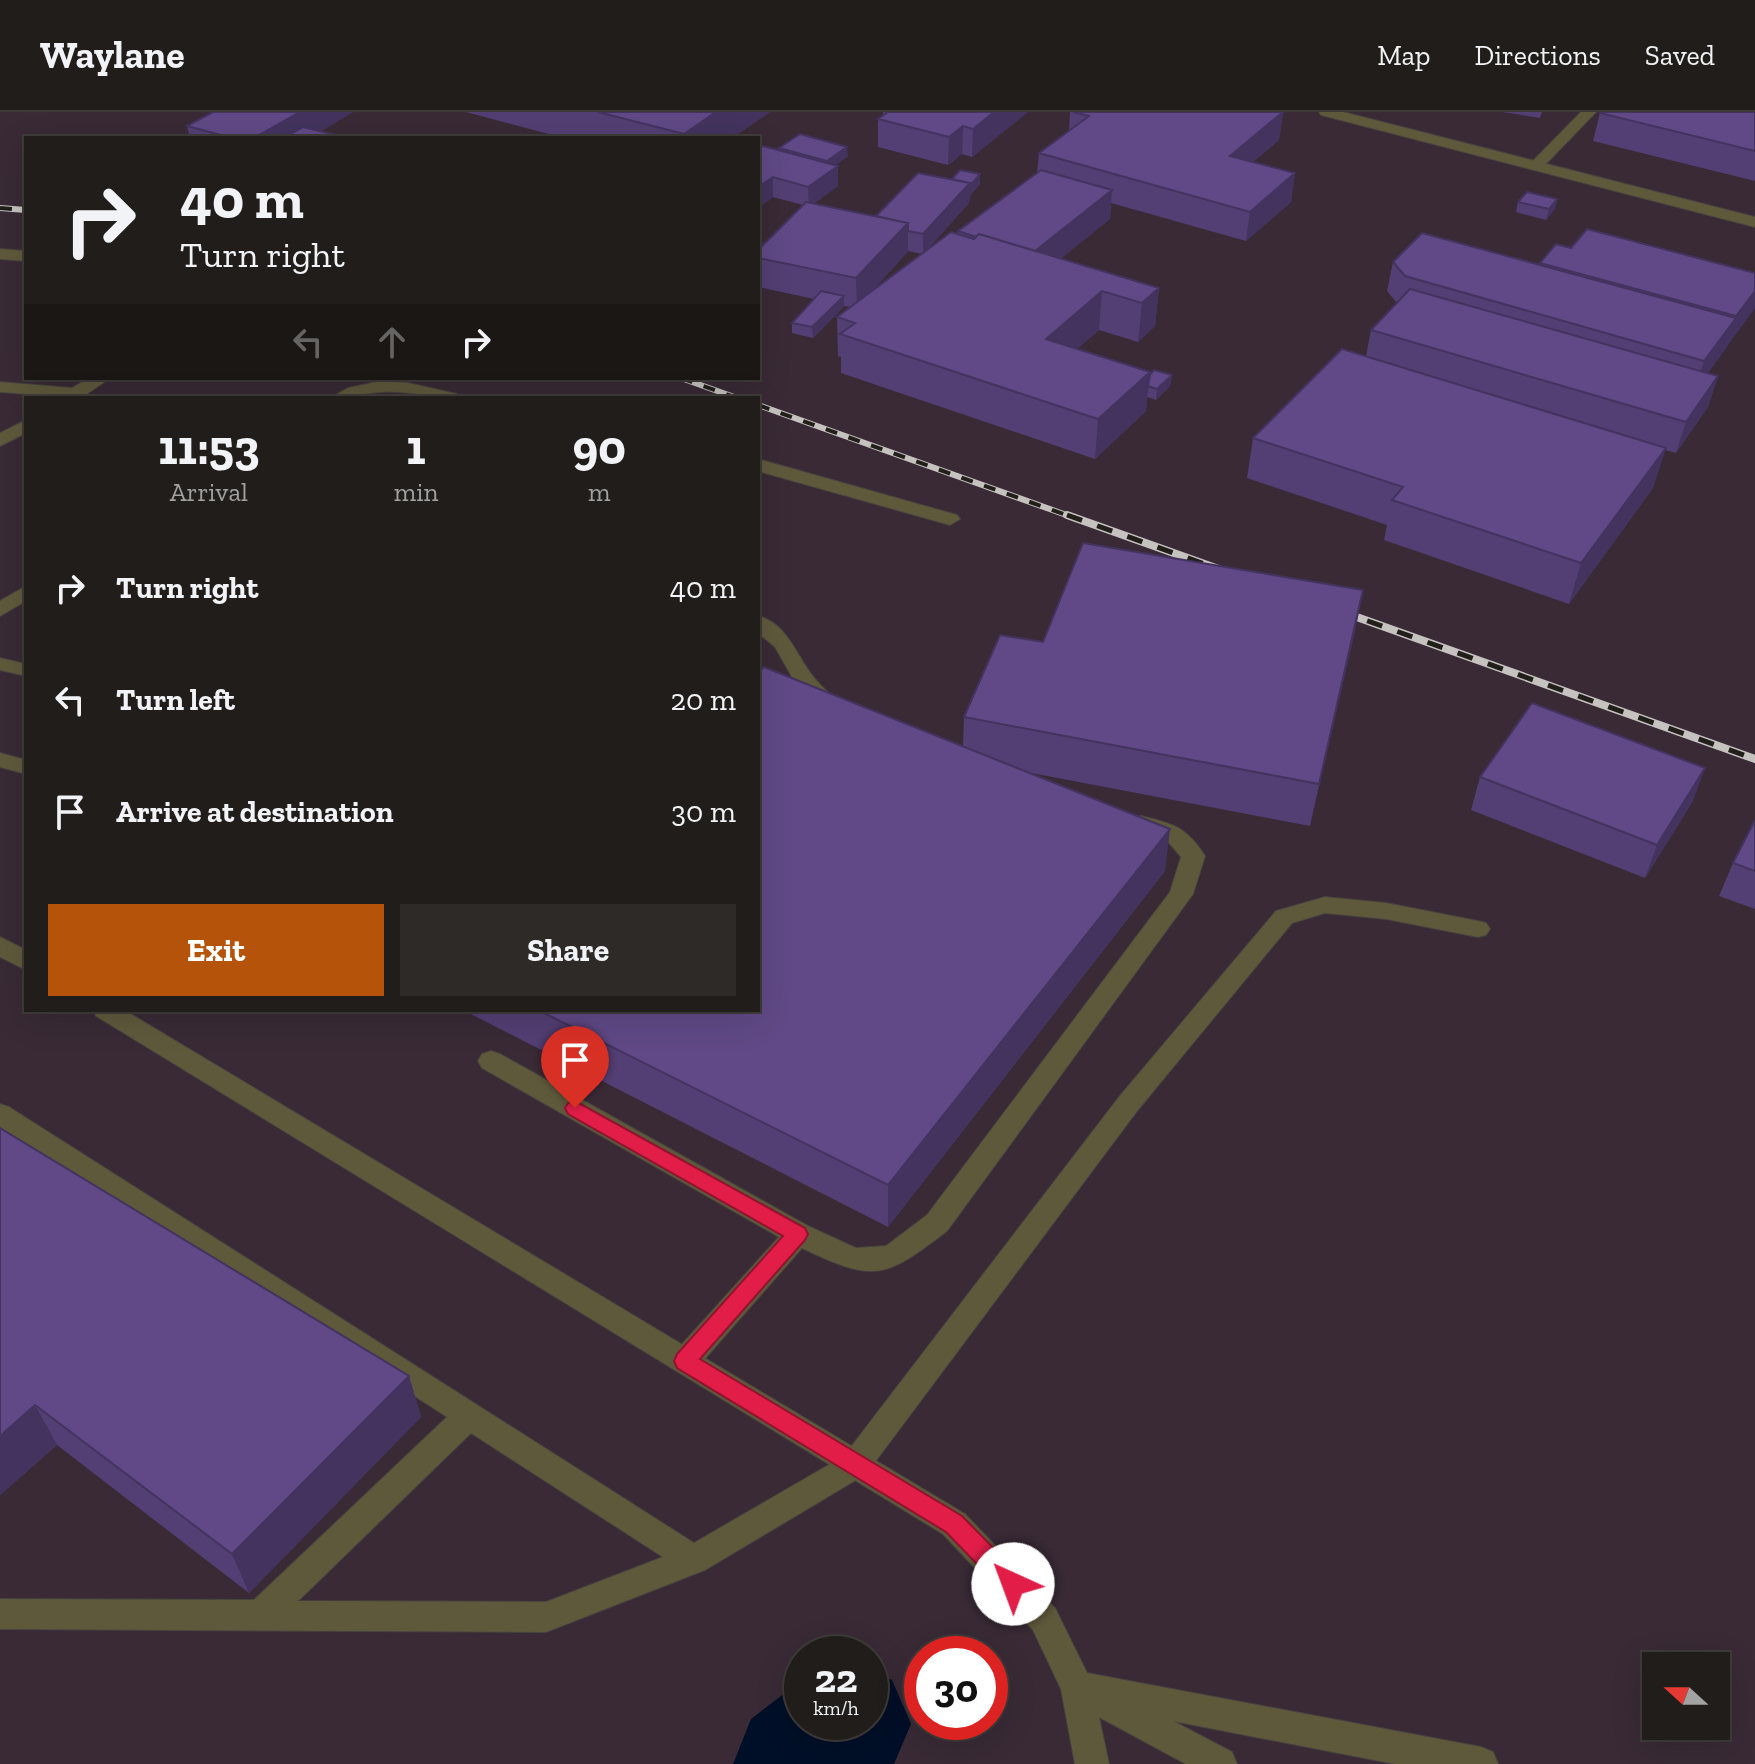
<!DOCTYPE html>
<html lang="en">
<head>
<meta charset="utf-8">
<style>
  :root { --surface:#211d1a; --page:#2d2a27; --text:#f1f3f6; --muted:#a2a2a2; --line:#3e3b39; --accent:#b45309 }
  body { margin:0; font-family:"Zilla Slab",serif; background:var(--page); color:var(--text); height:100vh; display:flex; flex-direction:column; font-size:30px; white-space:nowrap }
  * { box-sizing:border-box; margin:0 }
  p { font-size:26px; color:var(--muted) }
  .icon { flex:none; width:44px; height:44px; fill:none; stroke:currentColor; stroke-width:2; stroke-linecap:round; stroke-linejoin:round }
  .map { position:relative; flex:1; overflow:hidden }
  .details { position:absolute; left:24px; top:284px; width:736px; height:616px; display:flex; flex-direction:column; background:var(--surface); border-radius:0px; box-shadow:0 8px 32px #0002,0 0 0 2px var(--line) }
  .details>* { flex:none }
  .hud { position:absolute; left:24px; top:24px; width:736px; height:244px; border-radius:0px; box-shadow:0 8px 32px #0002,0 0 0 2px var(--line); background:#211d1a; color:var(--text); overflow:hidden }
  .needle { width:52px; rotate:291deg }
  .controls { position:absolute; left:1642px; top:1540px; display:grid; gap:16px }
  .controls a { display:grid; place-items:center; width:88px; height:88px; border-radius:0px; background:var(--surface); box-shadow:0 8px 32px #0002,0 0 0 2px var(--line); font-size:40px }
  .speed { position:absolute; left:784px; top:1524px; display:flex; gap:16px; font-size:40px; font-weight:700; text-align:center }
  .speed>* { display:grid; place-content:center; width:104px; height:104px; border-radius:50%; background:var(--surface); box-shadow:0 8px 32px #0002,0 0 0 2px var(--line); line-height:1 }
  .speed small { font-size:20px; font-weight:400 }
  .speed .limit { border:12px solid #d22; background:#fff; color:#111 }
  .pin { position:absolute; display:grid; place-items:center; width:68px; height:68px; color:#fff; margin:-82px -34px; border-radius:50% 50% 50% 0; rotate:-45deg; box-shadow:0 0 8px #0007 }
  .pin .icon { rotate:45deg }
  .me { position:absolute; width:88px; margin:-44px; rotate:317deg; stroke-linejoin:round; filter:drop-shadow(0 0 6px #0008) }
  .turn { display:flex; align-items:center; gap:28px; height:168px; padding:0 24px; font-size:36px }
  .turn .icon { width:104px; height:104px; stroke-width:2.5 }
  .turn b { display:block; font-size:56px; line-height:68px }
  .lanes { display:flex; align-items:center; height:76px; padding:0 24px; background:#0003; justify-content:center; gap:40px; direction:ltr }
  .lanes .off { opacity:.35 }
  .eta { display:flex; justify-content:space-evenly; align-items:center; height:136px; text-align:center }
  .eta b { font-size:48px; font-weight:800; line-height:56px }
  .cta { display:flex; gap:16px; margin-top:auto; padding:16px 24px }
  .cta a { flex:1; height:92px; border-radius:0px; background:var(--accent); color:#fff; font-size:32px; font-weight:800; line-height:92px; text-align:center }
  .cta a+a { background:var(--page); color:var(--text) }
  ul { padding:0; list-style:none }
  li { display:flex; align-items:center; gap:24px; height:112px; padding:0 24px }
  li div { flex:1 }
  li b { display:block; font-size:30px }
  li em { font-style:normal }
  header { display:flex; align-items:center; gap:48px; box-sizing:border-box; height:112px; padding:0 40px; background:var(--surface); border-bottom:2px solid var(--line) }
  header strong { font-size:38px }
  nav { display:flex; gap:44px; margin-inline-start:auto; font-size:28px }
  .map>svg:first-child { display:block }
</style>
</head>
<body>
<header>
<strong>Waylane</strong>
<nav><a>Map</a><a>Directions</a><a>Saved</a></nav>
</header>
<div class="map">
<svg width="1755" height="1652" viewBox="0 0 1755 1652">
  <rect width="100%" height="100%" fill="#2c2723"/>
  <!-- commercial -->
  <path fill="#392a36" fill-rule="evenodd" d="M 0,0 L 1755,0 L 1755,1652 L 0,1652 ZM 26,26 L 758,26 L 758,266 L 26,266 ZM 26,286 L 758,286 L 758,898 L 26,898 ZM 802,1542 L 870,1542 L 870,1610 L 802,1610 ZM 922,1542 L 990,1542 L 990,1610 L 922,1610 ZM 1656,1554 L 1716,1554 L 1716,1614 L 1656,1614 Z"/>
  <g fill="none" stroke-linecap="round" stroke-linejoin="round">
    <!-- river -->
    <path fill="#000f28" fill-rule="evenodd" d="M 870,1559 L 892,1568 L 911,1612 L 894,1652 L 733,1652 L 751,1607 L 802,1568 L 802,1610 L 870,1610 Z"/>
    <!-- service casing -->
    <g stroke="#47433f" stroke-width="2">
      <path id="service" d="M 1581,0 L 1596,0 L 1541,57 L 1531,57 L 1531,51 Z
        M 0,137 L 26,139 L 26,149 L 0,147 Z
        M 89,266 L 110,266 L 81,286 L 0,280 L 0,270 L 72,276 Z
        M 381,269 L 408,271 L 457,282 L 460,286 C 434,286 408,278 382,280 C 364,281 348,286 330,286 L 348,276 Z
        M 26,308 L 26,321 L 0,334 L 0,321 Z
        M 758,347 L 957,403 L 960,407 L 950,413 L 758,359 Z
        M 26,474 L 26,489 L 0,504 L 0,489 Z
        M 758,504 C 787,511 796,543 812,563 C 819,573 830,582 839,590 L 842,595 L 839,600 L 823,600 L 796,572 L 775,535 L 758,521 Z
        M 0,546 L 26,552 L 26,564 L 0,558 Z
        M 0,641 L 26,648 L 26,662 L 0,655 Z
        M 1141,704 C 1173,712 1186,714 1205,744 L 1193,782 L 947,1119 C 884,1167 875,1171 802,1136 L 695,1258 L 685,1261 L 675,1258 L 671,1249 L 675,1240 L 779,1125 L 482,956 L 478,949 L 482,942 L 491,939 L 500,942 L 808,1114 L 856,1136 L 886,1134 L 927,1103 L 1170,780 L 1181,745 L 1165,726 L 1133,717 L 1130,712 L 1133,707 Z
        M 1325,785 L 1386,791 L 1478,809 L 1486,811 L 1490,817 L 1486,823 L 1478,825 L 1386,807 L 1325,801 L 1292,811 L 1137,999 L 866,1362 L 705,1458 L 546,1520 L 0,1517 L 0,1487 L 254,1488 L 447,1305 L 0,1015 L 0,992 L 9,995 L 694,1431 L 844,1344 L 1119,985 L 1276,799 ZM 471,1321 L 663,1445 L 546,1490 L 298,1489 Z"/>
    </g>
    <!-- minor casing -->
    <g stroke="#47433f" stroke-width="2">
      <path id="minor" d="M 1319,0 L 1343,0 L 1755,105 L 1755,115 L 1321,3 Z
        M 0,825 L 26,838 L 26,858 L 0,845 Z
        M 93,898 L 124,898 L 965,1402 L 1055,1496 L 1087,1561 L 1481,1635 L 1493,1640 L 1498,1652 L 1395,1652 L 1173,1609 L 1232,1640 L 1237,1652 L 1186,1652 L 1099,1605 L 1109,1652 L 1075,1652 L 1061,1577 L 1033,1518 L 943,1422 L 96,904 Z"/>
    </g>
    <!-- service -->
    <use href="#service" fill="#5f593c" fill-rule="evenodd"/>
    <!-- minor -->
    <use href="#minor" fill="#5f593c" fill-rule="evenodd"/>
    <!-- rail-far1 casing -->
    <g stroke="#c6c2c0" stroke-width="6">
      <path id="rail-far1" d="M 0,96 L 26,98
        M 681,266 L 737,286
        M 758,293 L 1072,405"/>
    </g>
    <!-- rail casing -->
    <g stroke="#c6c2c0" stroke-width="8">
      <path id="rail" d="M 1067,403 L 1227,460
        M 1337,498 L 1755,647"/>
    </g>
    <!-- rail-far1 -->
    <use href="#rail-far1" stroke="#221e1a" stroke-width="4" stroke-dasharray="12" stroke-linecap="butt"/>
    <!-- rail -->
    <use href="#rail" stroke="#221e1a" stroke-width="5" stroke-dasharray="16" stroke-linecap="butt"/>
  </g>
  <!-- wall -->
  <path fill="#533f73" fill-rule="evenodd" d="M 213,0 L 353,0 L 321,19 L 348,26 L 190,26 L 187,14 Z
    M 466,0 L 770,0 L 732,26 L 564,26 Z
    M 883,0 L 1028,0 L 972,45 L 962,42 L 948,53 L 878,35 L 878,7 L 883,4 Z
    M 1070,0 L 1283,0 L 1279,28 L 1253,50 L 1295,61 L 1291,90 L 1246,129 L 1111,91 L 1110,107 L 1060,147 L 1159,176 L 1155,214 L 1138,230 L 1099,218 L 1077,237 L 1150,260 L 1150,263 L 1172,263 L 1170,274 L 1156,288 L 1147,285 L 1146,299 L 1095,347 L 841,261 L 841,245 L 838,244 L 837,205 L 851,195 L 844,194 L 813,226 L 792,221 L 792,211 L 814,187 L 758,175 L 758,138 L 803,93 L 773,85 L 758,96 L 779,36 L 848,44 L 835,53 L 838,74 L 813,92 L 876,104 L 980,72 L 970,84 L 969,91 L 927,138 L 957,122 L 958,119 L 1037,61 L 1039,41 L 1069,19 ZM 908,139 L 922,142 L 872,179 Z
    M 1503,0 L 1542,0 L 1540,6 Z
    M 1755,0 L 1755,69 L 1593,29 L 1600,1 Z
    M 1557,87 L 1555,97 L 1546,108 L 1516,100 L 1518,90 Z
    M 1571,136 L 1755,161 L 1726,236 L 1708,261 L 1718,264 L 1708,295 L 1676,341 L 1665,338 L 1653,376 L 1569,492 L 1384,428 L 1387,413 L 1247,366 L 1253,326 L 1366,244 L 1371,218 L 1397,191 L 1387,179 L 1393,150 L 1539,153 L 1540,151 Z
    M 1363,478 L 1310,714 L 1026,660 L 1165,759 L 888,1115 L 463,898 L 758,898 L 963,634 L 964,605 L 1043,530 Z
    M 1480,665 L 1693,689 L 1645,766 L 1471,698 Z
    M 1755,708 L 1755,797 L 1719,784 L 1733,751 Z
    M 0,1016 L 409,1264 L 421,1305 L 249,1481 L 57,1333 L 0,1383 Z"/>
  <!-- shaded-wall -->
  <path fill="#43335e" d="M 300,0 L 353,0 L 309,26 L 254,26 Z
    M 716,0 L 770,0 L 732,26 L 684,26 L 684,22 Z
    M 994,0 L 1028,0 L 972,45 L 973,17 Z
    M 1283,0 L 1279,28 L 1226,72 L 1230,44 Z
    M 963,14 L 962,42 L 948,53 L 949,25 Z
    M 847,35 L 848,44 L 827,59 L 827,49 Z
    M 838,54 L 838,74 L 809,95 L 808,75 Z
    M 1295,61 L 1291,90 L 1246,129 L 1250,100 Z
    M 980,62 L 980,72 L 970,84 L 969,91 L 923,142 L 923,122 L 970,71 Z
    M 773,65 L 773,85 L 758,96 L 758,75 Z
    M 1112,78 L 1110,107 L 1030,171 L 1032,141 Z
    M 1557,87 L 1555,97 L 1546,108 L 1549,97 Z
    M 908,111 L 908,140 L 857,196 L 856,166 Z
    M 1159,176 L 1155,214 L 1138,230 L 1142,191 Z
    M 1102,179 L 1099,218 L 1043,266 L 1046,227 Z
    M 1755,179 L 1755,196 L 1694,280 L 1704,249 Z
    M 844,184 L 844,195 L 813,226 L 812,215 Z
    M 1150,260 L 1146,299 L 1095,347 L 1098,307 Z
    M 1172,263 L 1170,274 L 1156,288 L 1157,277 Z
    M 1718,264 L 1708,295 L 1676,341 L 1686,310 Z
    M 1666,336 L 1653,376 L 1569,492 L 1581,451 Z
    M 1363,478 L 1355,520 L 1310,714 L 1319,672 Z
    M 1705,656 L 1693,689 L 1645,766 L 1657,733 Z
    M 1170,717 L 1165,759 L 888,1115 L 888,1073 Z
    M 409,1264 L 421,1305 L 249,1481 L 232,1442 Z
    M 35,1293 L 57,1333 L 0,1383 L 0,1324 Z"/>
  <!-- building -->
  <path fill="#604986" stroke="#43335e" stroke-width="2" d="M 213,0 L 300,0 L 254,26 L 232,26 L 187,14 Z
    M 598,0 L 716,0 L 684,22 Z
    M 888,0 L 994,0 L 973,17 L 963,14 L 949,25 L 878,7 Z
    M 1073,0 L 1283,0 L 1230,44 L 1295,61 L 1250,100 L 1039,41 L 1089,4 Z
    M 1601,0 L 1755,0 L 1755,39 L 1600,1 Z
    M 303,15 L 348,26 L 284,26 Z
    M 800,22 L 847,35 L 827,49 L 779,36 Z
    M 763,34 L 838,54 L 808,75 L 773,65 L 758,75 L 758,37 Z
    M 960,58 L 980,62 L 970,74 L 970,71 L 952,67 Z
    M 1041,58 L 1112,78 L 1035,139 L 979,122 L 976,125 L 958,119 Z
    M 918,61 L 970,71 L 923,122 L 908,119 L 908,111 L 876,104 Z
    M 1527,80 L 1557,87 L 1549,97 L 1518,90 Z
    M 806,90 L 908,111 L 856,166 L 758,146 L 758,138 Z
    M 1587,117 L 1755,161 L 1755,179 L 1736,204 L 1540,151 L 1556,132 L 1571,136 Z
    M 951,120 L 974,127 L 979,122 L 1159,176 L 1142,191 L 1102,179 L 1046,227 L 1150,260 L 1098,307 L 840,222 L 855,211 L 837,205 Z
    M 1422,121 L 1736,206 L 1704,249 L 1405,164 L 1393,150 Z
    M 1410,177 L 1718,264 L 1686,310 L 1371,218 Z
    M 821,179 L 844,184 L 812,215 L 792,211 Z
    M 1342,237 L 1666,336 L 1581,451 L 1392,388 L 1403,375 L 1253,326 Z
    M 1154,258 L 1172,263 L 1157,277 L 1148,274 L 1150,263 Z
    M 1083,431 L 1363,478 L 1319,672 L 964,605 L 1000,523 L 1043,530 Z
    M 764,555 L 1170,717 L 888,1073 L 538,898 L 758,898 L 758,561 Z
    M 1532,591 L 1705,656 L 1657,733 L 1480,665 Z
    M 1755,708 L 1755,759 L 1733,751 Z
    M 0,1016 L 409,1264 L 232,1442 L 35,1293 L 0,1324 Z"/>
  <!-- route -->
  <path fill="#e11d48" stroke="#92132f" stroke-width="2" d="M 575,989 L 805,1116 L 808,1122 L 805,1128 L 700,1247 L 962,1404 L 1021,1464 L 1025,1472 L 1021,1480 L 1013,1483 L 1004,1480 L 946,1420 L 677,1256 L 674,1249 L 677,1242 L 783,1124 L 568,1002 L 565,996 L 568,991 Z"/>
</svg>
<div class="controls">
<a><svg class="needle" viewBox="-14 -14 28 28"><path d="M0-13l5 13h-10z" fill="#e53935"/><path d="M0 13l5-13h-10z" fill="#a2a2a2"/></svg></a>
</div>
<div class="speed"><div>22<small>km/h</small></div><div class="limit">30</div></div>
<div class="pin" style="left:575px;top:996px;background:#d93025"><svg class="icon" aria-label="arrive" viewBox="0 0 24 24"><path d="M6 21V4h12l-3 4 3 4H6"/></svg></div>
<svg class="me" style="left:1013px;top:1472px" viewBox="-20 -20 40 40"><circle r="19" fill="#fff"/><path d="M0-13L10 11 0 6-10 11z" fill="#e11d48"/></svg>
<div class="hud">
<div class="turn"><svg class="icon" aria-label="right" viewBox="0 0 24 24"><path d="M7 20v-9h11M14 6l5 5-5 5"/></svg><div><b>40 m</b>Turn right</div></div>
<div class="lanes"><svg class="icon off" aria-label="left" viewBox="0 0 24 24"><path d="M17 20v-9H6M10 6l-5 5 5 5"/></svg><svg class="icon off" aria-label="ahead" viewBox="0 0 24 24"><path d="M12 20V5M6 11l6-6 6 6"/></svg><svg class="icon" aria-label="right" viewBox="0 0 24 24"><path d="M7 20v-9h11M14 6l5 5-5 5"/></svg></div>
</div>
<section class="details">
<div class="eta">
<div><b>11:53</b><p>Arrival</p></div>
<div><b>1</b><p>min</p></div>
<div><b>90</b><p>m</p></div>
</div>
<ul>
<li><svg class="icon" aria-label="right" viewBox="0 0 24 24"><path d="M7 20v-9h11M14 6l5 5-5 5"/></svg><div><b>Turn right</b></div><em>40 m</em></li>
<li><svg class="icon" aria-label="left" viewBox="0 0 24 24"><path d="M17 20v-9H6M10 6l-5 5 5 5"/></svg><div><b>Turn left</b></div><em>20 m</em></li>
<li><svg class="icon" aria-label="arrive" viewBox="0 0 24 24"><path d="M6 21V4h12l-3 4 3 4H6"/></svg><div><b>Arrive at destination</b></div><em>30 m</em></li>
</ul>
<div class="cta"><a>Exit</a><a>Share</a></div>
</section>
</div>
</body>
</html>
